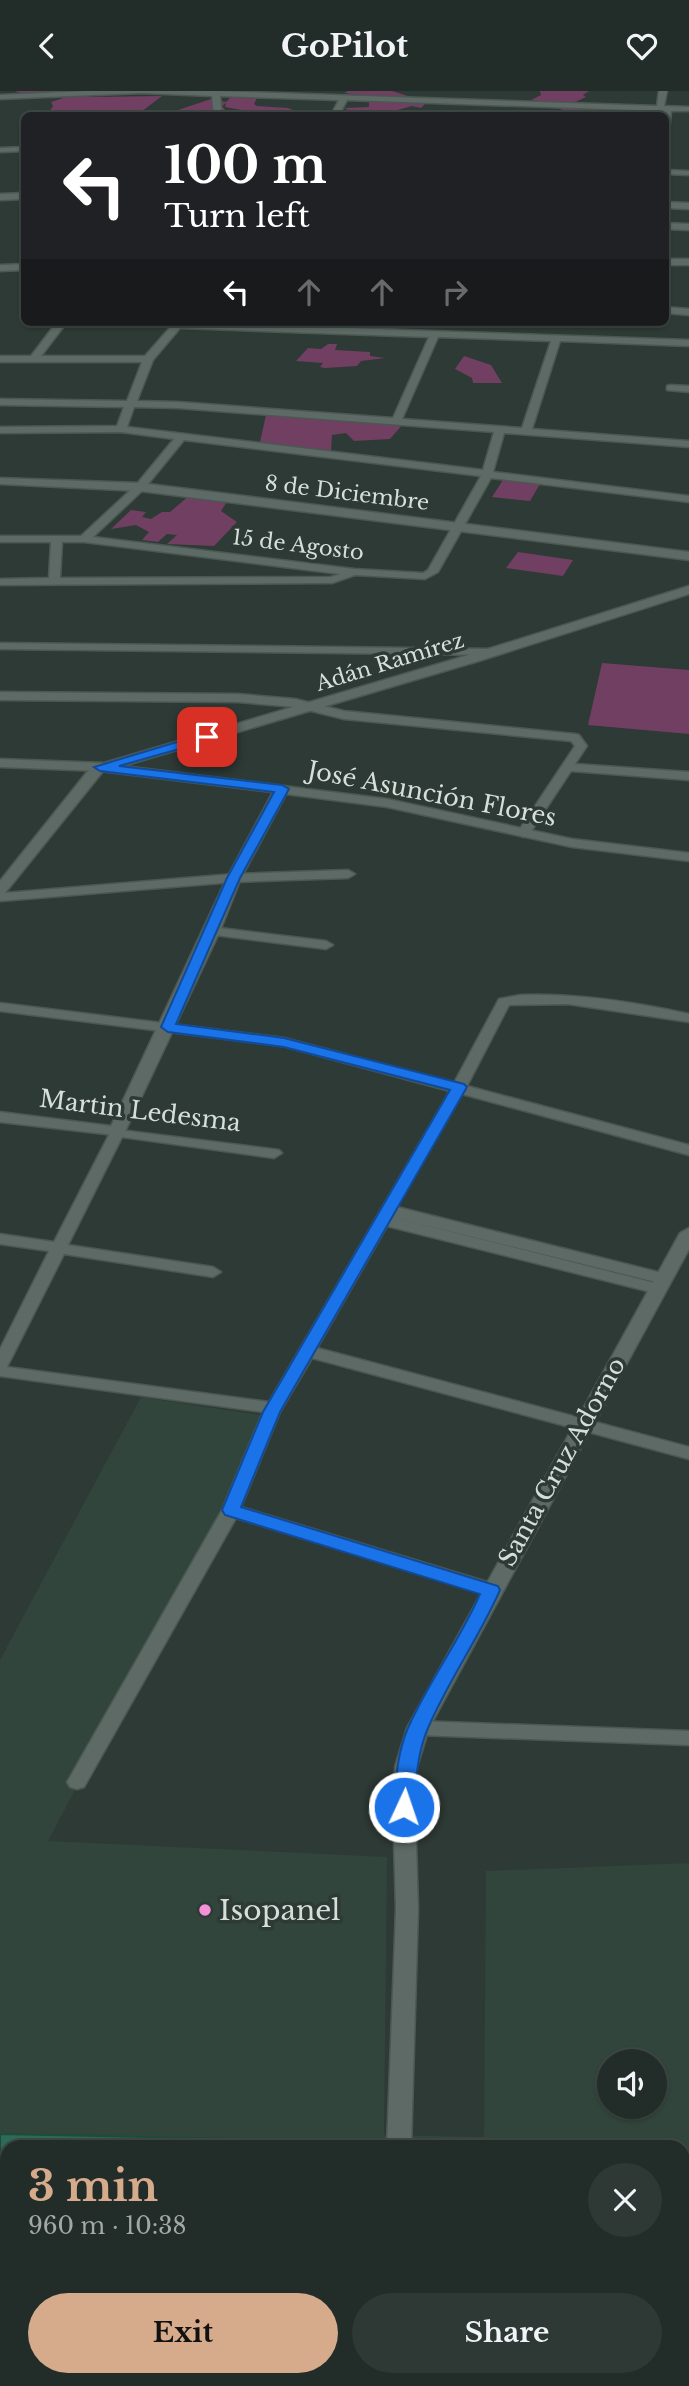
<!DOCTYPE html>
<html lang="en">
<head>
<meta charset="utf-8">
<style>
  :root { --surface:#222c28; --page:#2e3834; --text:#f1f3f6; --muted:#a2a7a8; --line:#3f4845; --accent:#d6ab8b }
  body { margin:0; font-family:"Libre Baskerville",serif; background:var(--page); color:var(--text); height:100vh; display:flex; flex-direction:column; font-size:26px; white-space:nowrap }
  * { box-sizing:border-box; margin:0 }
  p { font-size:23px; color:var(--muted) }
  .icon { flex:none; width:38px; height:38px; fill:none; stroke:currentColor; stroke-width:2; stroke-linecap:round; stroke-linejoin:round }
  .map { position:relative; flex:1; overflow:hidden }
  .details { position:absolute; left:0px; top:2049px; width:690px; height:247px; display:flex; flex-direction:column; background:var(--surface); border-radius:21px 21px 0 0; box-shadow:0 2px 5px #0004,0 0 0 2px var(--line) }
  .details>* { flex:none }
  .banner { position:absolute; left:21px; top:21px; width:648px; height:214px; border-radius:10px; box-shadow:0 2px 5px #0004,0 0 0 2px var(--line); background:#202124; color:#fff; overflow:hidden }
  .buttons { position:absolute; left:597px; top:1958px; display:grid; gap:14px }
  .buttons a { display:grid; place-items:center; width:70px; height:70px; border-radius:50%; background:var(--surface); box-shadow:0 2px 5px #0004,0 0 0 2px var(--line); font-size:35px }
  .pin { position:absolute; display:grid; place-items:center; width:60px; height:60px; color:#fff; margin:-30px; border-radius:14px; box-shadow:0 4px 10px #0006 }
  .me { position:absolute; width:77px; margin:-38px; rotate:3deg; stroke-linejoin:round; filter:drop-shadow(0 0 5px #0008) }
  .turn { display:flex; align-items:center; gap:24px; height:147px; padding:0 28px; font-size:32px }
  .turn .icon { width:91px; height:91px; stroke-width:2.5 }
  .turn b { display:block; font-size:49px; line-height:60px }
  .lanes { display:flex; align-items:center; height:66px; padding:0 28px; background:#0003; justify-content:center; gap:35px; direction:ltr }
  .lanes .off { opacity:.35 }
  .round { display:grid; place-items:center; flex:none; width:74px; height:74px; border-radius:37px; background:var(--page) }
  .head { display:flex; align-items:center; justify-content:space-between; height:119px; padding:0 28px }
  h1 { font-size:42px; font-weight:700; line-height:52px; color:var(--accent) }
  .action { display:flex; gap:14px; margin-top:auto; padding:14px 28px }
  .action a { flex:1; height:80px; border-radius:42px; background:var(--accent); color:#111; font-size:28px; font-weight:700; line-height:80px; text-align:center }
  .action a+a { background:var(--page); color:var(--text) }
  header { display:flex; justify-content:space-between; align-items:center; height:91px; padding:0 28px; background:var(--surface); font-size:32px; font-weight:700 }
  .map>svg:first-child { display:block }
</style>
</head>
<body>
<header><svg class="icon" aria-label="back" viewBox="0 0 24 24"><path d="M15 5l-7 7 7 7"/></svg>GoPilot<svg class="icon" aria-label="heart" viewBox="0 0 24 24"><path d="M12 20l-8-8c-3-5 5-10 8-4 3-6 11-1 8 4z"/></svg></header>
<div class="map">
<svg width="689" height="2295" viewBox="0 0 689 2295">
  <rect width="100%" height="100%" fill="#2e3a35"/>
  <!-- built -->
  <path fill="#31453c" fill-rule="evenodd" d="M 141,1306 L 273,1326 L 48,1750 L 387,1766 L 384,2044 L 484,2046 L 486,1780 L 689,1772 L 689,2295 L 0,2295 L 0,1569 ZM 609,1970 L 654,1970 L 654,2016 L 609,2016 ZM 7,2056 L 682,2056 L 682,2289 L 7,2289 Z"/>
  <!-- green -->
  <path fill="#713f62" d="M 15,0 L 94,0 L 81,3 L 90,6 L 162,5 L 137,24 L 69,24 L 72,22 L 47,24 L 53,15 L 51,11 L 72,4 L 27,4 Z
    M 348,0 L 392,0 L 427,11 L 421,17 L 412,15 L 394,20 L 396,24 L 352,21 L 344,17 L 369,16 L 369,11 L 402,9 L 344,2 Z
    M 540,0 L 589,0 L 583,4 L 586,6 L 571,13 L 593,19 C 574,17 570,24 551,24 L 565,20 L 558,17 L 559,15 L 531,9 L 541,4 Z
    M 232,5 L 257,7 L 254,13 L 257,15 L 288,17 L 298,21 L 270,24 L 230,17 L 225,16 L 226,12 L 222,15 L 226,20 L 225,24 L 190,24 L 175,20 L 211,8 L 226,11 Z
    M 328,253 L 337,253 L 335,259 L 370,261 L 370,265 L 385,267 L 361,270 L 357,275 L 325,277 L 320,276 L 323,272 L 296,270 L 308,257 L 321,258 Z
    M 464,265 L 491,274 L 502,292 L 473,292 L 472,287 L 455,278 Z
    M 266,324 L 403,333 L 390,348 L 354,350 L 346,342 L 332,344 L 331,360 L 260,351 Z
    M 503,389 L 540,393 L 530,410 L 492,406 Z
    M 190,404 L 228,409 L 221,420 L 237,431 L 214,455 L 167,453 L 177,444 L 167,443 L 158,451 L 142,449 L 149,441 L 136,434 L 111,438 L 131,419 L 146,421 L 142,426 L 151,428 L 162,421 L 170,421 Z
    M 518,461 L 573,469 L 563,485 L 506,477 Z
    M 602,572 L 689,579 L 689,643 L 588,634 Z"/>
  <!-- building -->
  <path fill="#2c6b55" stroke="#1f4b3c" stroke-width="2" d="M 0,2043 L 391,2051 L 391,2056 L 7,2056 L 7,2289 L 388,2289 L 388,2295 L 0,2295 Z"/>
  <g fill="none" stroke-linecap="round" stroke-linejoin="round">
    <!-- minor casing -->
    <g stroke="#4c5752" stroke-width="3">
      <path id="minor" d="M 86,0 L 217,0 L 657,15 L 659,0 L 667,0 L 664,15 L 689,16 L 689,20 L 671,20 L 669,41 L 665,43 L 663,20 L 347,9 L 339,24 L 331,24 L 339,9 L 220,5 L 222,24 L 214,24 L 212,5 L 142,2 L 0,8 L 0,4 Z
        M 24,56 L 24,60 L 0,61 L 0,57 Z
        M 665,79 L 689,80 L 689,84 L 665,83 Z
        M 665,111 L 689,112 L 689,118 L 665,117 Z
        M 665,168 L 689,168 L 689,174 L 665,174 Z
        M 24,173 L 24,179 L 0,180 L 0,174 Z
        M 665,216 L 689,218 L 689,224 L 665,222 Z
        M 57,231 L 67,231 L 41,265 L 145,265 L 175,231 L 689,249 L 689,255 L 560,250 L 532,338 L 689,350 L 689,356 L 504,342 L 493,381 L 689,405 L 689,411 L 491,387 L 438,481 L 425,488 L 355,484 L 332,492 L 0,494 L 0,488 L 49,487 L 51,451 L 0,451 L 0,445 L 81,445 L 136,394 L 174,348 L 121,341 L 0,342 L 0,336 L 117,335 L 124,316 L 0,314 L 0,308 L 127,310 L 142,271 L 0,271 L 0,265 L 31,265 ZM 180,237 L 429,246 L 393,327 L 178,311 L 137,310 L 153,269 ZM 438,246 L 551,250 L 522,337 L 402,328 ZM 134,316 L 178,317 L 494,341 L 483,379 L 127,336 ZM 184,349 L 481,385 L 428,479 L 423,482 L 354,478 L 93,446 L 144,398 ZM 62,451 L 84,451 L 340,483 L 331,486 L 60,487 Z
        M 670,294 L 689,295 L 689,301 L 667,299 L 667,295 Z
        M 0,552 L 493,558 L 499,561 L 493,564 L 0,558 Z
        M 0,601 L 238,603 L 295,608 L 344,620 L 575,643 L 579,644 L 587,655 L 575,673 L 689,681 L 689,689 L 571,680 L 528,745 L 523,746 L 517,742 L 575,655 L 571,650 L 344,628 L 295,616 L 238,611 L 0,609 Z
        M 100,672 L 104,673 L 104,679 L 5,802 L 234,783 L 348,779 L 355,783 L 348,787 L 234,791 L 0,810 L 0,790 L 87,681 Z
        M 212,836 L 326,850 L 333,854 L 326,858 L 207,843 L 205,840 L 207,837 Z
        M 521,904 C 578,902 634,911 689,923 L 689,931 L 568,913 L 509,914 L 467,995 L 689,1054 L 689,1064 L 462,1003 L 397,1116 L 670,1184 L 672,1188 L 664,1193 L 392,1126 L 659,1193 L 667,1198 L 659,1203 L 387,1135 L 317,1257 L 689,1356 L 689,1368 L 312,1267 L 280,1321 L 241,1416 L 497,1494 L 500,1499 L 497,1504 L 491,1505 L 236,1427 L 84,1696 L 77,1698 L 70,1696 L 67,1691 L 70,1686 L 222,1419 L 263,1321 L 0,1285 L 0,1258 L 49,1160 L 0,1153 L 0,1143 L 54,1151 L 112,1038 L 279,1059 L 282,1062 L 274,1067 L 122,1046 L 68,1154 L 213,1176 L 221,1181 L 213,1186 L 64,1163 L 7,1276 L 269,1311 L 450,1000 L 283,955 L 0,920 L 0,912 L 284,947 L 454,992 L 499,908 Z
        M 418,1630 L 689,1640 L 689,1654 L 418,1644 L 411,1642 L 408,1637 L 411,1632 Z"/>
    </g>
    <!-- tertiary casing -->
    <g stroke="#4c5752" stroke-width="3">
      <path id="tertiary" d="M 24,102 L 24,108 L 0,109 L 0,103 Z
        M 665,132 L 689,133 L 689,139 L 665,138 Z
        M 0,387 L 140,392 L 689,461 L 689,469 L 140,400 L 0,393 Z
        M 689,495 L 689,503 L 482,569 L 123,675 L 387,708 L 572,748 L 689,762 L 689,770 L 572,756 L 387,716 L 286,703 L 241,787 L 220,840 L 123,1045 L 0,1031 L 0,1021 L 111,1035 L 227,787 L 273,701 L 100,680 L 0,676 L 0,668 L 104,672 L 472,563 Z
        M 689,1137 L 689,1158 L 429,1637 L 417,1676 L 415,1716 L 418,1818 L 411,2056 L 387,2056 L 396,1818 L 393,1716 L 395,1676 L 407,1637 L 680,1142 Z
        M 380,2289 L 406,2289 L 406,2295 L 380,2295 Z"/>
    </g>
    <!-- minor -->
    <use href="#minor" fill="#5d6a65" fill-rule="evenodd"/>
    <!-- tertiary -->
    <use href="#tertiary" fill="#5d6a65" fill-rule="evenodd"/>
  </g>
  <!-- route -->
  <path fill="#1a73e8" stroke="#114b97" stroke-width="2" d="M 207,642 L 211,643 L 211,649 L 119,675 L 282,694 L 289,698 L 240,787 L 176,933 L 284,947 L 464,993 L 467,996 L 280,1321 L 241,1416 L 498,1495 L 500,1499 C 479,1547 448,1590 428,1637 C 417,1663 416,1689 414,1716 L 411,1722 L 397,1722 L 394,1716 C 396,1689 397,1662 408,1637 C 429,1590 460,1549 480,1503 L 225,1424 L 222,1419 L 263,1321 L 450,999 L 284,956 L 168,941 L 161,936 L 227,787 L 274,701 L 100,680 L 94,676 Z"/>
  <!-- markers -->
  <circle fill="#f391d6" stroke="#2e3a35" stroke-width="2.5" cx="205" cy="1819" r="7"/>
  <g text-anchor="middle" stroke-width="7" stroke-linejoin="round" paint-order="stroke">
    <!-- far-street labels -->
    <g font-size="21" fill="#d6deda" stroke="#2e3a35">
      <text transform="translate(347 402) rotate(7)" y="7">8 de Diciembre</text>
      <text transform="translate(298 454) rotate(7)" y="7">15 de Agosto</text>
      <text transform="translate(390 571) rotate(-17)" y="7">Adán Ramírez</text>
    </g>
    <!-- street labels -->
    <g font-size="24" fill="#d6deda" stroke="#2e3a35">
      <text transform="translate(432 703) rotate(11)" y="8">José Asunción Flores</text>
      <text transform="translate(140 1020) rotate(7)" y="8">Martin Ledesma</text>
      <text transform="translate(562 1371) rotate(-61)" y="8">Santa Cruz Adorno</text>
    </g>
    <!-- near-poi labels -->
    <g font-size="28" fill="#d6deda" stroke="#2e3a35" text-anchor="start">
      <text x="219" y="1829">Isopanel</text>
    </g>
  </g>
</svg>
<div class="buttons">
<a><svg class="icon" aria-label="sound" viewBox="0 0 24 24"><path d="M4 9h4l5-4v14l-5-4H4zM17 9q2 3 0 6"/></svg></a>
</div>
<div class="pin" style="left:207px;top:646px;background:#d93025"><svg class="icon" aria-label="arrive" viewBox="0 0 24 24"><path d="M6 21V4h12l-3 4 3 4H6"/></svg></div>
<svg class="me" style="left:404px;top:1716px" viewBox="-20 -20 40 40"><circle r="17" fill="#1a73e8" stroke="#fff" stroke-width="3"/><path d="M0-11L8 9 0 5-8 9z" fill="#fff"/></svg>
<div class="banner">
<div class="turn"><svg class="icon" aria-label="left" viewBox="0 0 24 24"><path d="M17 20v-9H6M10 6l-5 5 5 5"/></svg><div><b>100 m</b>Turn left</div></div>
<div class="lanes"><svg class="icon" aria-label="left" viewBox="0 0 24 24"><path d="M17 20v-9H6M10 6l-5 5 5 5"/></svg><svg class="icon off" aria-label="ahead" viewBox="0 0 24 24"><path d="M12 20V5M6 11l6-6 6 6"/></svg><svg class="icon off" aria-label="ahead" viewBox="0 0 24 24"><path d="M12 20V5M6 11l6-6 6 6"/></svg><svg class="icon off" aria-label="right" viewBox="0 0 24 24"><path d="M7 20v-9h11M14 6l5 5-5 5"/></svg></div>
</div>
<section class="details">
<div class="head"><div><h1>3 min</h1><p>960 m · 10:38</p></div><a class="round"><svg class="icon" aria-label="close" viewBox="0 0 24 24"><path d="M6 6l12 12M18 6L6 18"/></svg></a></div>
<div class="action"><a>Exit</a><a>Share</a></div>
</section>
</div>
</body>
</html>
